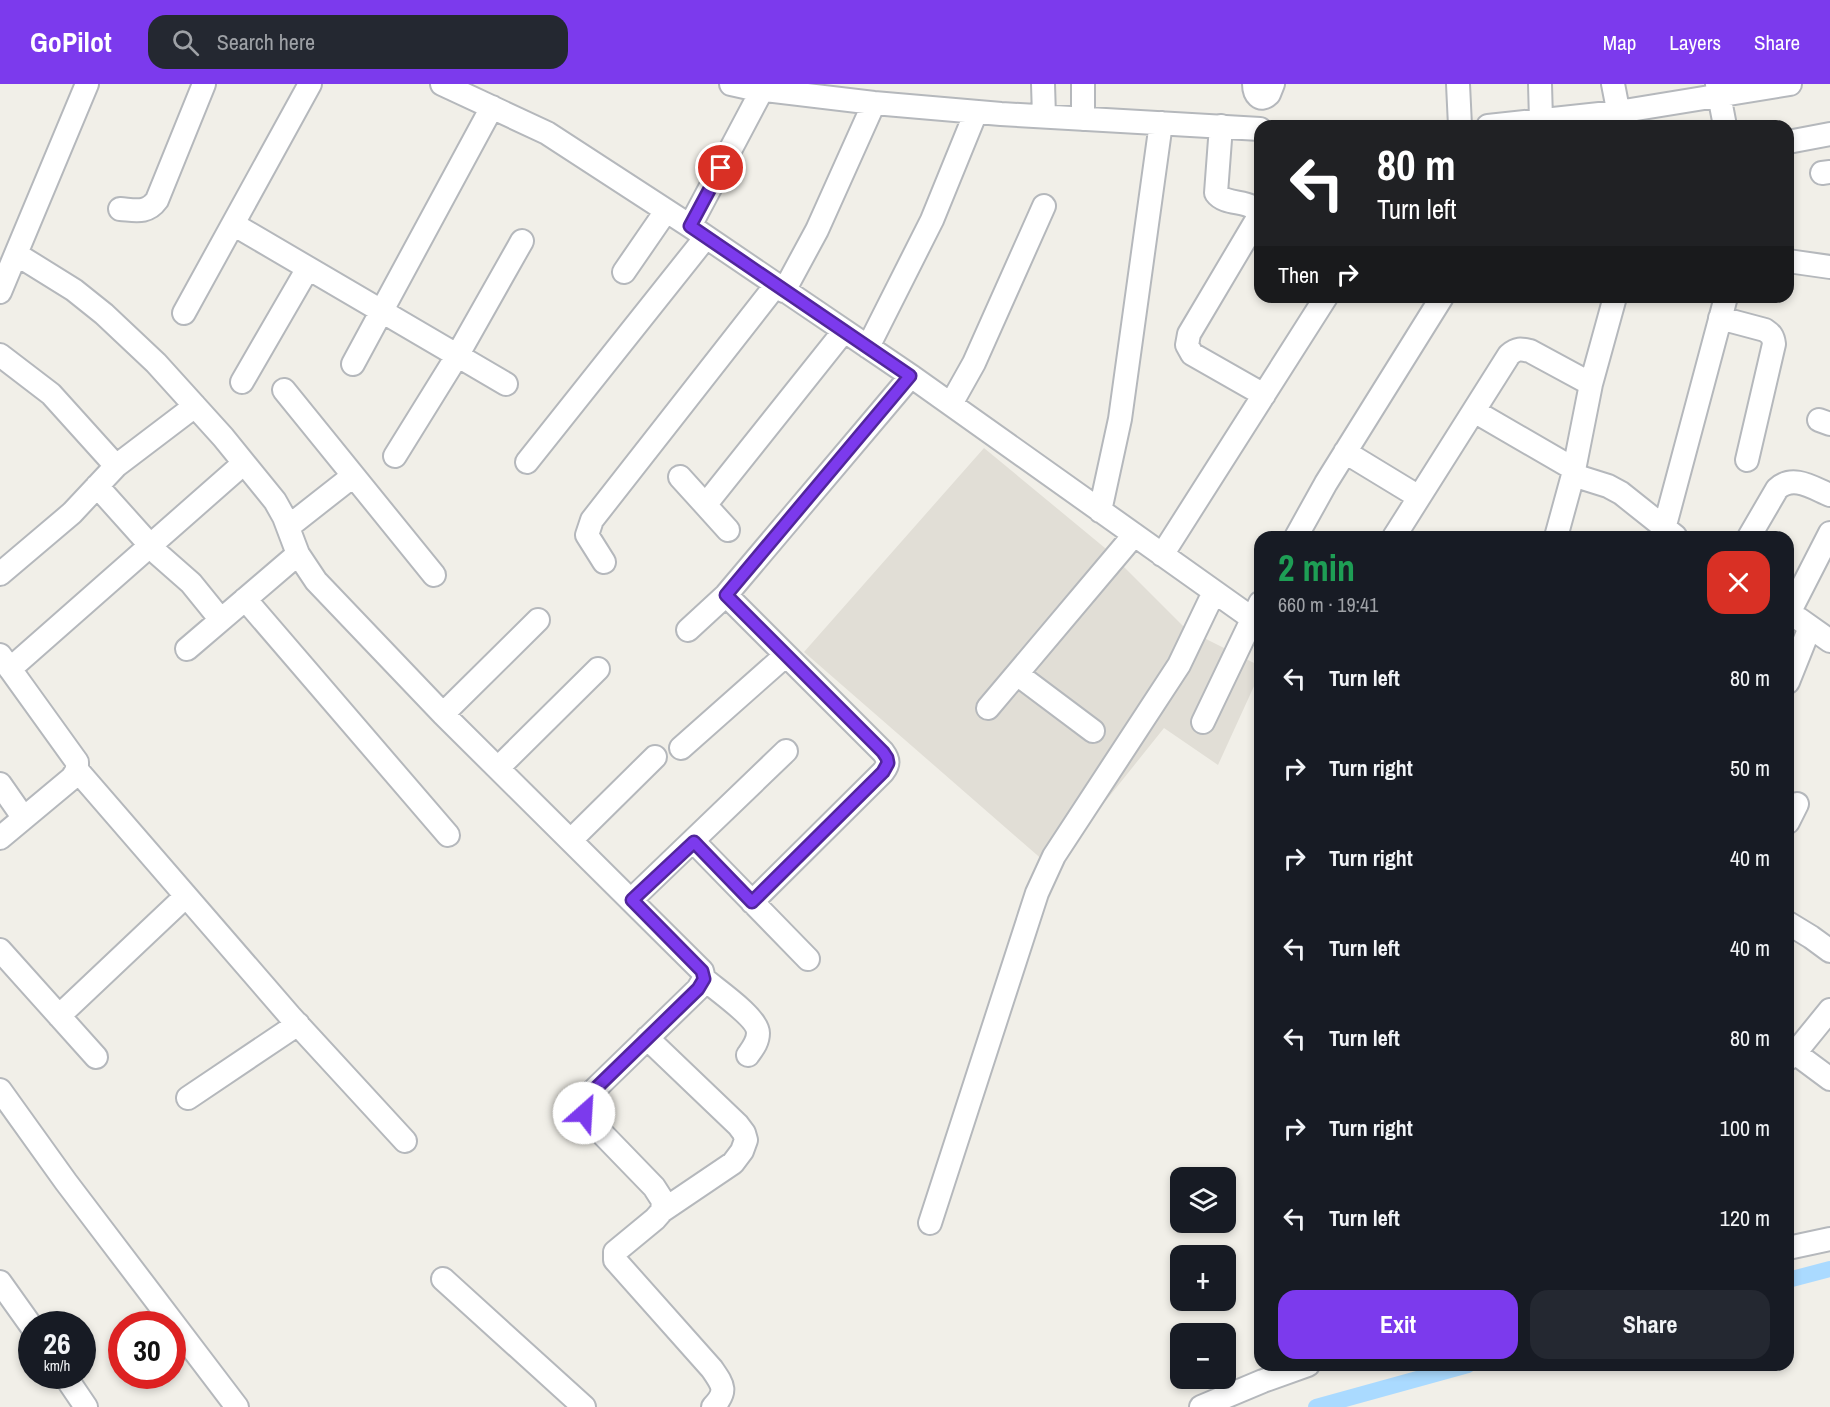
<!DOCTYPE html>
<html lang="en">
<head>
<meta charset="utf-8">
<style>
  :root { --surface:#171b24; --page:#242831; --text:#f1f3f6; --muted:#9ea1a6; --accent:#7c3aed }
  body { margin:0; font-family:"Archivo Narrow",sans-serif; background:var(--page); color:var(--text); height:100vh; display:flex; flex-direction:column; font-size:22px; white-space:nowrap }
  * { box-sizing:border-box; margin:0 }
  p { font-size:20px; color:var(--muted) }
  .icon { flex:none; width:33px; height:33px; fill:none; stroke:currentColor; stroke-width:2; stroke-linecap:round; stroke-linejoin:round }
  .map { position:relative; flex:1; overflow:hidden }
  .panel { position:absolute; left:1254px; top:447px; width:540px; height:840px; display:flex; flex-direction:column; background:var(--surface); border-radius:18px; box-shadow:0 3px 9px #0003 }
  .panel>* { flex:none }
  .hud { position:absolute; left:1254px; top:36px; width:540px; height:183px; border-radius:18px; box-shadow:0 3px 9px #0003; background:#202124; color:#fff; overflow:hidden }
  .controls { position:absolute; left:1170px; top:1083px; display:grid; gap:12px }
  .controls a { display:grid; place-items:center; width:66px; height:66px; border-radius:12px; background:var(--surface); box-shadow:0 3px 9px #0003; font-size:30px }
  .speed { position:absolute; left:18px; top:1227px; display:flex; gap:12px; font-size:30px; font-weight:700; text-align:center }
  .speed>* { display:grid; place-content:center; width:78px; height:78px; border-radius:50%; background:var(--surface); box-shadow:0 3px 9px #0003; line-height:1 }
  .speed small { font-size:15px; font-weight:400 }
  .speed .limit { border:9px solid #d22; background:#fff; color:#111 }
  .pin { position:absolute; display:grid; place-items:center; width:51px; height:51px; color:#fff; margin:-26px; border:3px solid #fff; border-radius:50%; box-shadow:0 2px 6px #0007 }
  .me { position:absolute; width:66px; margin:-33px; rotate:26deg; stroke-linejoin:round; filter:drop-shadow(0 0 4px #0008) }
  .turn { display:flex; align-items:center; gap:21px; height:126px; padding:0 24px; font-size:27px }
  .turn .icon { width:78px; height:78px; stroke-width:2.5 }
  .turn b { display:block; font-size:42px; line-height:51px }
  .then { display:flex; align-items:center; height:57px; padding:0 24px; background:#0003; gap:12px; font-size:22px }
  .round { display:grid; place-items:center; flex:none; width:63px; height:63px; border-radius:18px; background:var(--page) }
  .summary { display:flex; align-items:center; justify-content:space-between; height:102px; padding:0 24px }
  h1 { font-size:36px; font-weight:700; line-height:45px; color:#1e9e55 }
  .action { display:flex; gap:12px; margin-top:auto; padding:12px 24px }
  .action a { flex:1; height:69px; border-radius:18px; background:var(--accent); color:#fff; font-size:24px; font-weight:700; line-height:69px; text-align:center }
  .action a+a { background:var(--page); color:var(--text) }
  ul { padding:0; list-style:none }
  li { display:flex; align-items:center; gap:18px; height:90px; padding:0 24px }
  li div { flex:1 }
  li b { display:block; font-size:22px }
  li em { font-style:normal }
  header { display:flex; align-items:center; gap:36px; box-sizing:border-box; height:84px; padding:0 30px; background:var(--accent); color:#fff }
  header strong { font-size:28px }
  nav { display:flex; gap:33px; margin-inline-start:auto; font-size:21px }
  .search { width:420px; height:54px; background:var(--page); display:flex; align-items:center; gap:15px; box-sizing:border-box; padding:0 21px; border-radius:18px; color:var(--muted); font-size:22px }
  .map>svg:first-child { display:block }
</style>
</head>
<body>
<header>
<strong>GoPilot</strong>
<div class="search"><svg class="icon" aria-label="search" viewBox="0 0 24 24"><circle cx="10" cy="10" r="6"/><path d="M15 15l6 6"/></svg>Search here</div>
<nav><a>Map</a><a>Layers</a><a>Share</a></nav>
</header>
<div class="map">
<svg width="1830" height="1323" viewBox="0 0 1830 1323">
  <rect width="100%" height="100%" fill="#f1efe8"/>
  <!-- education -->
  <path fill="#e1ded6" d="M 984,364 L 1105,464 L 1186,545 L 1260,582 L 1260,589 L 1218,681 L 1164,644 L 1052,784 L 804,568 Z"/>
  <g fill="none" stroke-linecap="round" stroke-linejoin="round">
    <!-- canal -->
    <path stroke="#aadaff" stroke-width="16" d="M 1788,1196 L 1830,1185
      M 1316,1323 L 1468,1281"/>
    <!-- minor casing -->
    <g stroke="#b5b8bc" stroke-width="26">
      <path id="minor" d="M 442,0 L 547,49 L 690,142 L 911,292 L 1260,540
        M 731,0 L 749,4 L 874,19 L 1001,30 L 1260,45
        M 1043,0 L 1044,32
        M 1083,0 L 1083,35
        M 1254,0 C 1254,10 1260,19 1269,10 L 1273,0
        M 1458,0 L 1460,42
        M 1540,0 L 1541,36
        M 1613,0 L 1621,41
        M 1717,0 L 1725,42
        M 1221,42 L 1216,109 C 1226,123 1255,114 1259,132 L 1189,250 L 1187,261 L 1192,270 L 1264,311
        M 1488,42 L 1618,28 L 1790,0
        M 1788,58 L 1830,50
        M 1822,89 L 1830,88
        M 120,125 C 135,126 147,130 157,116 L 204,0
        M 233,140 L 506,300
        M 690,142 L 762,6
        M 16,170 L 74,206 L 104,230 L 156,279 L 223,353 L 275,417 L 284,433 L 298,470 L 316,497 L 443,630 L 702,887 L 704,895 L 698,905 L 590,1010 L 583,1020 L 584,1029 L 591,1038 L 654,1103 L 663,1117 L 662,1127 L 655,1135 L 615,1168 L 615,1176 L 712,1285 C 723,1301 728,1307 713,1323
        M 1788,177 L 1830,183
        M 624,188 L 666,127
        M 784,207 L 817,146 L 874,19
        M 0,208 L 87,0
        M 184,229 L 310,0
        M 1720,234 L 1765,246 C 1771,250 1773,252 1774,260 L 1747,376
        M 868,263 L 932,136 L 976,28
        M 0,271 L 51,310 L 116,382 L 72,429 L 0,490
        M 353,280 L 492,23
        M 242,298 L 308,184
        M 284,306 L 434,491
        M 951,320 L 974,279 L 1044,122
        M 1474,327 L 1574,385
        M 1819,336 L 1830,340
        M 1345,368 L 1419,413
        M 395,372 L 457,272 L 522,157
        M 527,378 L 706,153
        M 116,382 L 195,322
        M 1573,391 L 1608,402 L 1621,409 L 1675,452
        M 680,393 L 728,446
        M 97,402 L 158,470 L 191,499 L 221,536
        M 706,420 L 844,247
        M 1100,427 L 1120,335 L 1161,39
        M 288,443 L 353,392
        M 1664,445 L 1726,213
        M 1296,453 L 1326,399 L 1442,213
        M 1394,453 L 1509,271 C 1517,264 1521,265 1530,267 L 1591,300
        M 1556,453 L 1573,391 L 1591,300 L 1615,213
        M 1749,453 L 1777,405 C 1793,390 1813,404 1830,411
        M 1162,471 L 1326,213
        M 604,478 L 587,451 L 592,436 L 776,201
        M 726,511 L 883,668 C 889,676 889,680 883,688 L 752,818
        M 245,515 L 448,751
        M 1789,529 L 1830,449
        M 1799,535 L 1830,557
        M 688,546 L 726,511 L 911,292
        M 187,565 L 298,470
        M 0,571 L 77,678 L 77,686 L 72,694 L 0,754
        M 10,585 L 244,379
        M 1017,590 L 1093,647
        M 1788,598 L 1810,543
        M 988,624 L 1134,451
        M 443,630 L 538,536
        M 1203,638 L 1260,519
        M 681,664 L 786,571
        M 498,684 L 598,585
        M 77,686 L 290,932 L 405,1057
        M 0,700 L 23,733
        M 1788,738 L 1797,720
        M 571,756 L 655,673
        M 694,758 L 808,875
        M 631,816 L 786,667
        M 1788,839 L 1811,853 L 1830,867
        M 0,866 L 96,973
        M 704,895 C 717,906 758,934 758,949 C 758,958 753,964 748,971
        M 59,932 L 186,812
        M 647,954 L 738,1041 L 744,1049 L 746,1056 L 742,1067 L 733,1079 L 662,1127
        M 1795,969 L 1830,995
        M 1788,975 L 1795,969 L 1830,926
        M 0,1006 L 66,1098 L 237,1323
        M 188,1014 L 298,940
        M 930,1139 L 1037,809 L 1054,772 L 1179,581 L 1214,508
        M 1788,1164 L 1830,1155
        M 443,1195 L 584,1323
        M 0,1198 L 32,1243
        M 65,1292 L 86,1323
        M 1201,1323 L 1263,1297 L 1308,1281"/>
    </g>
    <!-- minor -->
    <use href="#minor" stroke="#fff" stroke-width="22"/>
  </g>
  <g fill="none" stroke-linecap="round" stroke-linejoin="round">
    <!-- route casing -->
    <g stroke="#51269a" stroke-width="15">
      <path id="route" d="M 584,1029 L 583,1020 L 590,1010 L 698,905 L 704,895 L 702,887 L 632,816 L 694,758 L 752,818 L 883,688 L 888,679 L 887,674 L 883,668 L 726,511 L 910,292 L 690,142 L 721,84"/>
    </g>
    <!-- route -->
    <use href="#route" stroke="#7c3aed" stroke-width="10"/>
  </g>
</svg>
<div class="controls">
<a><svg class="icon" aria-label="layers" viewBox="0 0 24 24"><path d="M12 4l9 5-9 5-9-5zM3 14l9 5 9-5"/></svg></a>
<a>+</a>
<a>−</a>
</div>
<div class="speed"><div>26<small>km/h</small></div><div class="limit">30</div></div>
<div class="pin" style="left:721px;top:84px;background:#d93025"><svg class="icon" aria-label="arrive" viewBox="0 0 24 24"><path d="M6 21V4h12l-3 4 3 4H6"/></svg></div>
<svg class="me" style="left:584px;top:1029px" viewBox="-20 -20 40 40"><circle r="19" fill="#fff"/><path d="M0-13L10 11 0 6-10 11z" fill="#7c3aed"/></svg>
<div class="hud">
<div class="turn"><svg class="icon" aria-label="left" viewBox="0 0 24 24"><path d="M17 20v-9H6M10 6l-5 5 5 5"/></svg><div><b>80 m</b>Turn left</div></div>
<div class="then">Then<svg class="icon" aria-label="right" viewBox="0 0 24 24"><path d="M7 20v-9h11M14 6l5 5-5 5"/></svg></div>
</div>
<section class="panel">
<div class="summary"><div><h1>2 min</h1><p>660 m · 19:41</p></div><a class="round" style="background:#d93025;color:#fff"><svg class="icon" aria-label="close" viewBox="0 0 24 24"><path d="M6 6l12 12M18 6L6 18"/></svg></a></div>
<ul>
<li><svg class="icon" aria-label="left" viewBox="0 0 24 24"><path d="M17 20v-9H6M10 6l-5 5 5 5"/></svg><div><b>Turn left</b></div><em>80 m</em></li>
<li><svg class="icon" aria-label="right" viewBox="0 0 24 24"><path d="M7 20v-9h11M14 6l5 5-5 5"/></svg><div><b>Turn right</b></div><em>50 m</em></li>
<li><svg class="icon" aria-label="right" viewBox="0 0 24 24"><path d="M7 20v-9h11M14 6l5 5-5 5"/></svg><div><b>Turn right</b></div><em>40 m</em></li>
<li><svg class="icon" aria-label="left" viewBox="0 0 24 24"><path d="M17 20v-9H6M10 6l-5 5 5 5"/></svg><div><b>Turn left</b></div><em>40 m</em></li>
<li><svg class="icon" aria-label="left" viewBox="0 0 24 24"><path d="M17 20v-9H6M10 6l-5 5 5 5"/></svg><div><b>Turn left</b></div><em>80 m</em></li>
<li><svg class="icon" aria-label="right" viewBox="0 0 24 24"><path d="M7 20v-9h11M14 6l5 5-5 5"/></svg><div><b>Turn right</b></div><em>100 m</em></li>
<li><svg class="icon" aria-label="left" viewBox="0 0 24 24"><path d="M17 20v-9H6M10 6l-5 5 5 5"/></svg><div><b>Turn left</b></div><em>120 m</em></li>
</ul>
<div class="action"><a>Exit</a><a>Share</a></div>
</section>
</div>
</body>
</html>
